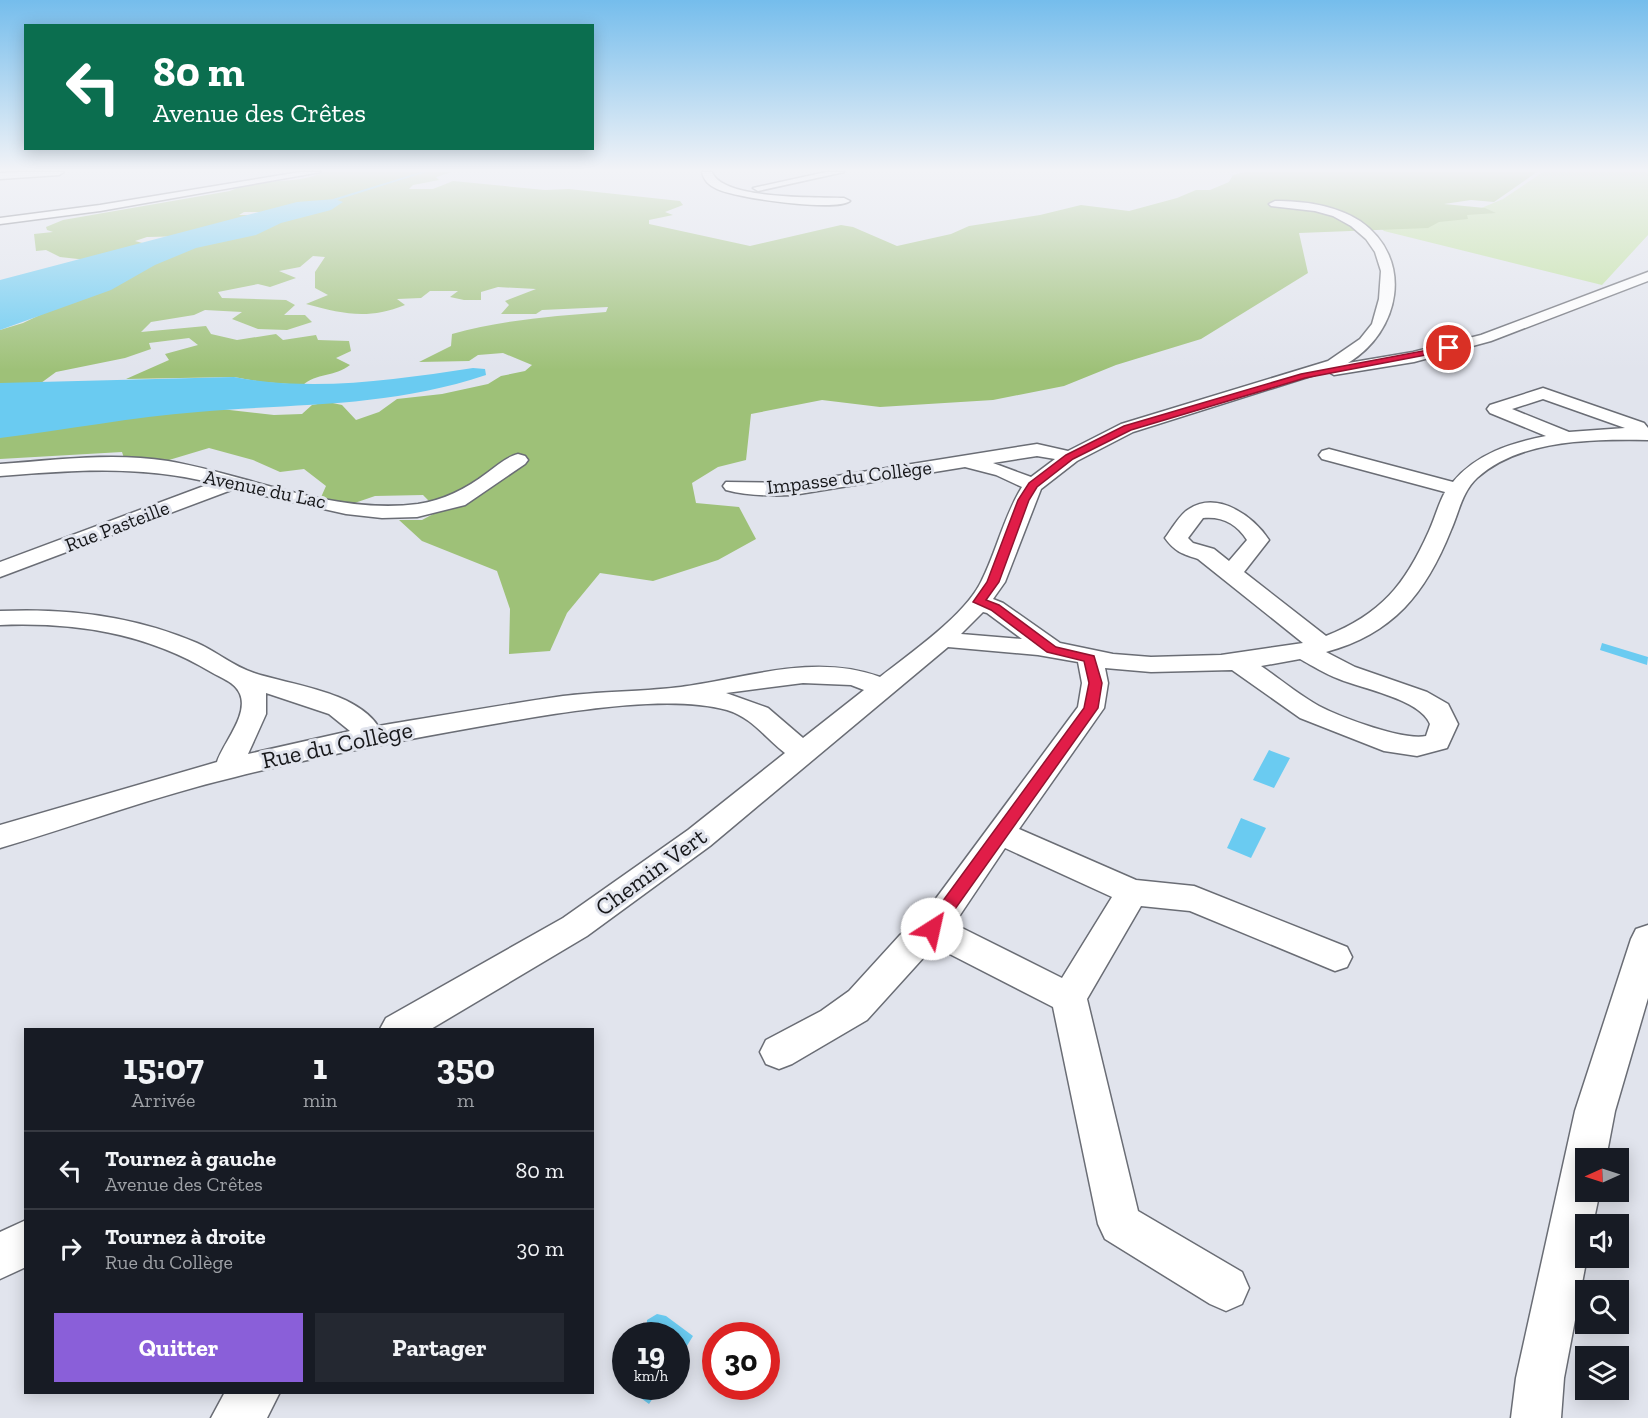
<!DOCTYPE html>
<html lang="fr">
<head>
<meta charset="utf-8">
<style>
  :root { --surface:#171b24; --page:#242831; --text:#f1f3f6; --muted:#9ea1a6; --line:#363941; --accent:#8a5fd9 }
  body { margin:0; font-family:"Zilla Slab",serif; background:var(--page); color:var(--text); height:100vh; display:flex; flex-direction:column; font-size:22px; white-space:nowrap }
  * { box-sizing:border-box; margin:0 }
  p { font-size:20px; color:var(--muted) }
  .icon { flex:none; width:33px; height:33px; fill:none; stroke:currentColor; stroke-width:2; stroke-linecap:round; stroke-linejoin:round }
  .map { position:relative; flex:1; overflow:hidden }
  .sheet { position:absolute; left:24px; top:1028px; width:570px; height:366px; display:flex; flex-direction:column; background:var(--surface); border-radius:0px; box-shadow:0 3px 15px #0003 }
  .sheet>* { flex:none }
  .hud { position:absolute; left:24px; top:24px; width:570px; height:126px; border-radius:0px; box-shadow:0 3px 15px #0003; background:#0b6e4f; color:#fff; overflow:hidden }
  .needle { width:39px; rotate:267deg }
  .controls { position:absolute; left:1575px; top:1148px; display:grid; gap:12px }
  .controls a { display:grid; place-items:center; width:54px; height:54px; border-radius:0px; background:var(--surface); box-shadow:0 3px 15px #0003; font-size:30px }
  .speed { position:absolute; left:612px; top:1322px; display:flex; gap:12px; font-size:30px; font-weight:700; text-align:center }
  .speed>* { display:grid; place-content:center; width:78px; height:78px; border-radius:50%; background:var(--surface); box-shadow:0 3px 15px #0003; line-height:1 }
  .speed small { font-size:15px; font-weight:400 }
  .speed .limit { border:9px solid #d22; background:#fff; color:#111 }
  .pin { position:absolute; display:grid; place-items:center; width:51px; height:51px; color:#fff; margin:-26px; border:3px solid #fff; border-radius:50%; box-shadow:0 2px 6px #0007 }
  .me { position:absolute; width:66px; margin:-33px; rotate:35deg; stroke-linejoin:round; filter:drop-shadow(0 0 4px #0008) }
  .turn { display:flex; align-items:center; gap:21px; height:126px; padding:0 30px; font-size:27px }
  .turn .icon { width:78px; height:78px; stroke-width:2.5 }
  .turn b { display:block; font-size:42px; line-height:51px }
  .eta { display:flex; justify-content:space-evenly; align-items:center; height:102px; text-align:center }
  .eta b { font-size:36px; font-weight:800; line-height:42px }
  .cta { display:flex; gap:12px; margin-top:auto; padding:12px 30px }
  .cta a { flex:1; height:69px; border-radius:0px; background:var(--accent); color:#fff; font-size:24px; font-weight:800; line-height:69px; text-align:center }
  .cta a+a { background:var(--page); color:var(--text) }
  ul { padding:0; list-style:none }
  li { display:flex; align-items:center; gap:18px; height:78px; padding:0 30px; border-top:2px solid var(--line) }
  li div { flex:1 }
  li b { display:block; font-size:22px }
  li em { font-style:normal }
  .map>svg:first-child { display:block }
</style>
</head>
<body>
<div class="map">
<svg width="1648" height="1418" viewBox="0 0 1648 1418">
  <rect width="100%" height="100%" fill="#e1e4ed"/>
  <!-- green -->
  <path fill="#bee09c" d="M 1543,172 L 1648,172 L 1648,235 L 1602,285 L 1384,231 L 1379,226 L 1479,209 L 1503,199 Z"/>
  <!-- forest -->
  <path fill="#9ec178" d="M 324,172 L 452,172 L 436,177 L 439,180 L 413,185 L 409,189 L 433,189 L 453,181 L 545,190 L 569,189 L 680,201 L 683,205 L 665,212 L 673,215 L 649,220 L 649,224 L 750,246 L 841,225 L 853,227 L 897,246 L 951,234 L 969,226 L 1040,215 L 1081,205 L 1129,211 L 1177,198 L 1196,190 L 1210,190 L 1229,182 L 1233,175 L 1245,172 L 1537,172 L 1494,202 L 1471,200 L 1444,204 L 1485,208 L 1496,213 L 1467,215 L 1468,219 L 1439,222 L 1428,228 L 1299,233 L 1308,273 L 1201,339 L 1116,365 L 1064,386 L 993,400 L 880,407 L 822,400 L 751,414 L 746,460 L 718,467 L 692,483 L 696,503 L 739,507 L 756,539 L 718,560 L 653,581 L 600,573 L 567,613 L 550,651 L 509,654 L 510,609 L 497,571 L 422,541 L 399,520 L 422,520 L 439,511 L 423,495 L 375,496 L 340,508 L 318,504 L 326,486 L 304,469 L 280,472 L 253,460 L 209,448 L 169,460 L 124,458 L 122,452 L 0,459 L 0,435 L 212,408 L 274,415 L 302,414 L 312,405 L 328,402 L 342,405 L 356,420 L 379,412 L 397,399 L 442,394 L 488,384 L 501,376 L 525,371 L 532,365 L 503,353 L 478,355 L 469,361 L 419,362 L 451,346 L 452,334 C 501,320 555,316 606,312 L 608,307 L 542,310 L 536,314 L 501,314 L 509,305 L 505,301 L 536,289 L 498,287 L 481,292 L 481,300 L 464,300 L 450,297 L 458,291 L 430,291 L 421,298 L 397,299 L 405,305 C 367,320 344,314 306,304 L 328,295 L 315,288 L 315,272 L 325,257 L 313,256 L 300,267 L 279,271 L 296,278 L 270,287 L 258,284 L 218,292 L 222,298 L 286,300 L 295,305 L 284,315 L 305,315 L 312,322 L 287,330 L 258,329 L 232,319 L 242,312 L 205,310 L 194,315 L 151,322 L 141,332 L 206,326 L 211,334 L 237,340 L 276,334 L 283,340 L 316,335 L 318,340 L 349,341 L 351,351 L 336,358 L 350,365 C 335,377 316,373 303,385 L 262,382 L 234,377 L 126,379 L 169,360 L 165,354 L 198,345 L 189,338 L 149,343 L 151,349 L 125,358 L 56,372 L 41,383 L 0,383 L 0,330 L 23,323 L 147,264 L 274,212 L 244,212 L 239,215 L 261,215 L 189,236 L 147,237 L 135,241 L 150,245 L 87,260 L 60,257 L 46,250 L 36,251 L 34,234 L 53,232 L 47,230 L 46,227 L 63,220 L 230,191 C 259,176 296,186 324,172 Z"/>
  <!-- water -->
  <path fill="#6acbf1" d="M 335,199 L 343,202 L 331,210 L 281,223 L 256,235 L 196,248 L 155,265 L 111,290 L 0,330 L 0,280 L 297,202 Z
    M 473,368 L 485,369 L 486,375 C 387,408 299,403 198,412 C 132,417 66,430 0,438 L 0,383 L 234,377 C 314,392 393,380 473,368 Z
    M 1602,643 L 1648,657 L 1647,665 L 1600,650 Z
    M 1269,750 L 1290,758 L 1274,788 L 1253,780 Z
    M 1241,818 L 1266,828 L 1251,858 L 1227,848 Z
    M 657,1314 L 666,1316 L 693,1336 L 677,1362 L 676,1335 L 646,1335 L 647,1320 Z
    M 625,1375 L 626,1386 L 661,1386 L 649,1404 L 620,1383 Z"/>
  <g fill="none" stroke-linecap="round" stroke-linejoin="round">
    <!-- stream -->
    <path fill="#6acbf1" fill-rule="evenodd" d="M 421,172 L 426,172 L 337,200 L 333,199 Z"/>
    <!-- street casing -->
    <g stroke="#6a6d75" stroke-width="3">
      <path id="street" d="M 20,172 L 64,172 L 59,175 L 0,179 L 0,173 Z
        M 300,172 L 321,172 L 100,211 L 0,224 L 0,218 L 100,205 Z
        M 702,172 L 712,172 C 722,200 817,197 844,198 L 850,201 C 836,212 735,198 717,189 C 709,185 704,181 702,172 Z
        M 826,172 L 844,172 L 758,191 L 753,188 Z
        M 1275,201 C 1304,201 1335,205 1360,221 C 1415,259 1400,332 1348,363 L 1413,352 L 1481,335 L 1648,272 L 1648,281 L 1491,341 L 1414,362 L 1334,375 L 1327,371 L 1133,432 L 1077,461 L 1041,489 L 1005,582 L 993,599 L 1003,603 L 1060,643 L 1113,654 L 1151,657 L 1221,655 L 1303,643 L 1198,559 C 1183,554 1175,552 1165,538 C 1171,530 1180,514 1189,509 C 1218,490 1254,517 1269,540 L 1244,572 L 1326,636 C 1381,614 1405,585 1429,531 C 1435,518 1438,505 1445,492 L 1322,459 L 1319,455 L 1322,451 L 1329,449 L 1453,482 C 1476,454 1511,443 1546,436 L 1490,413 L 1487,409 L 1490,405 L 1543,388 L 1644,423 L 1648,428 L 1648,440 C 1594,439 1520,439 1477,478 C 1462,492 1459,512 1451,530 C 1426,593 1393,634 1326,652 L 1355,667 L 1427,692 L 1448,704 L 1458,724 L 1447,748 L 1417,756 L 1384,751 L 1300,718 L 1232,670 L 1151,672 L 1105,668 L 1108,683 L 1104,708 L 1019,829 L 1136,880 L 1194,886 L 1347,947 L 1352,957 L 1347,967 L 1335,971 L 1190,911 L 1141,906 L 1087,999 L 1138,1211 L 1242,1272 L 1249,1288 L 1242,1304 L 1226,1311 L 1210,1304 L 1105,1239 L 1098,1224 L 1053,1007 L 934,946 L 867,1020 L 792,1064 L 779,1069 L 766,1064 L 760,1052 L 766,1040 L 821,1011 L 849,991 L 900,935 L 920,920 L 1078,707 L 1082,683 L 1078,662 L 1038,655 L 948,647 L 710,846 L 587,936 L 431,1029 L 380,1029 L 386,1018 L 563,918 L 688,830 L 785,753 C 765,738 753,718 727,710 C 670,694 571,711 511,721 C 418,737 326,754 235,777 C 155,796 78,825 0,848 L 0,825 L 217,762 C 223,743 249,715 240,694 C 235,682 221,678 211,672 C 146,633 75,622 0,625 L 0,611 C 67,608 135,616 197,643 C 217,652 233,666 254,673 C 290,685 355,691 378,726 C 439,716 501,705 563,696 C 602,691 642,692 681,687 C 747,678 815,653 880,677 C 910,653 966,615 982,580 C 997,550 1004,516 1022,487 L 996,475 L 965,467 L 793,495 C 771,496 748,496 726,490 L 723,486 L 726,482 L 793,483 L 1037,444 L 1068,451 L 1121,424 L 1328,361 L 1360,339 L 1372,324 L 1379,299 L 1381,271 L 1375,252 L 1366,239 L 1351,226 L 1333,216 L 1315,211 L 1271,206 L 1269,204 ZM 1543,399 L 1625,428 L 1569,432 L 1512,409 ZM 1037,456 L 1055,459 L 1031,477 L 993,463 ZM 1203,518 C 1222,516 1237,524 1247,540 L 1229,561 L 1214,549 L 1193,543 L 1188,538 ZM 983,612 L 987,613 L 1022,639 L 961,634 ZM 1300,659 C 1313,666 1325,674 1339,679 C 1363,689 1420,699 1430,724 L 1426,736 C 1403,741 1340,717 1319,706 C 1299,695 1280,679 1261,666 ZM 803,683 L 851,685 L 864,690 L 803,738 L 768,708 L 726,693 ZM 266,693 L 329,714 L 350,731 L 248,754 L 266,714 ZM 1005,848 L 1112,897 L 1062,978 L 954,924 Z
        M 518,454 L 525,456 L 528,460 L 525,464 L 465,505 L 417,517 L 382,518 L 346,514 L 234,489 L 0,577 L 0,562 L 212,483 C 141,465 73,470 0,476 L 0,464 C 55,460 113,452 168,461 C 249,475 333,515 418,504 C 444,500 466,489 487,473 C 497,466 506,457 518,454 Z
        M 1648,925 L 1648,998 L 1615,1111 L 1606,1158 L 1586,1158 L 1586,1191 L 1600,1191 L 1593,1224 L 1586,1224 L 1587,1257 L 1564,1378 L 1561,1418 L 1511,1418 L 1516,1378 L 1575,1111 L 1631,939 L 1636,929 Z
        M 26,1220 L 26,1267 L 0,1279 L 0,1232 Z
        M 225,1392 L 280,1392 L 267,1418 L 211,1418 Z"/>
    </g>
    <!-- street -->
    <use href="#street" fill="#fff" fill-rule="evenodd"/>
  </g>
  <!-- sky -->
  <linearGradient id="sky" x2="0" y2="1"><stop stop-color="#75bdec"/><stop offset="0.46" stop-color="#f2f3f7"/><stop offset="1" stop-color="#f2f3f7" stop-opacity="0"/></linearGradient>
  <rect width="1648" height="370" fill="url(#sky)"/>
  <!-- route -->
  <path fill="#e11d48" stroke="#92132f" stroke-width="1.5" d="M 1449,346 L 1452,350 L 1305,378 L 1131,430 L 1073,459 L 1037,487 L 1029,500 L 999,582 L 986,600 L 999,605 L 1056,647 L 1094,656 L 1102,683 L 1098,708 L 938,933 L 926,933 L 923,929 L 926,924 L 1084,708 L 1089,683 L 1084,661 L 1047,652 L 991,610 L 973,602 L 987,582 L 1018,500 L 1029,483 L 1066,455 L 1124,426 L 1301,374 Z"/>
  <g text-anchor="middle" stroke-width="6" stroke-linejoin="round" paint-order="stroke">
    <!-- far-street labels -->
    <g font-size="20" fill="#17181b" stroke="#e1e4ed">
      <text transform="translate(849 477) rotate(-7)" y="7">Impasse du Collège</text>
      <text transform="translate(265 489) rotate(12)" y="7">Avenue du Lac</text>
      <text transform="translate(117 526) rotate(-21)" y="7">Rue Pasteille</text>
    </g>
    <!-- street labels -->
    <g font-size="24" fill="#17181b" stroke="#e1e4ed">
      <text transform="translate(337 745) rotate(-12)" y="8">Rue du Collège</text>
      <text transform="translate(651 872) rotate(-36)" y="8">Chemin Vert</text>
    </g>
  </g>
</svg>
<div class="controls">
<a><svg class="needle" viewBox="-14 -14 28 28"><path d="M0-13l5 13h-10z" fill="#e53935"/><path d="M0 13l5-13h-10z" fill="#9ea1a6"/></svg></a>
<a><svg class="icon" aria-label="sound" viewBox="0 0 24 24"><path d="M4 9h4l5-4v14l-5-4H4zM17 9q2 3 0 6"/></svg></a>
<a><svg class="icon" aria-label="search" viewBox="0 0 24 24"><circle cx="10" cy="10" r="6"/><path d="M15 15l6 6"/></svg></a>
<a><svg class="icon" aria-label="layers" viewBox="0 0 24 24"><path d="M12 4l9 5-9 5-9-5zM3 14l9 5 9-5"/></svg></a>
</div>
<div class="speed"><div>19<small>km/h</small></div><div class="limit">30</div></div>
<div class="pin" style="left:1449px;top:348px;background:#d93025"><svg class="icon" aria-label="arrive" viewBox="0 0 24 24"><path d="M6 21V4h12l-3 4 3 4H6"/></svg></div>
<svg class="me" style="left:932px;top:929px" viewBox="-20 -20 40 40"><circle r="19" fill="#fff"/><path d="M0-13L10 11 0 6-10 11z" fill="#e11d48"/></svg>
<div class="hud">
<div class="turn"><svg class="icon" aria-label="left" viewBox="0 0 24 24"><path d="M17 20v-9H6M10 6l-5 5 5 5"/></svg><div><b>80 m</b>Avenue des Crêtes</div></div>
</div>
<section class="sheet">
<div class="eta">
<div><b>15:07</b><p>Arrivée</p></div>
<div><b>1</b><p>min</p></div>
<div><b>350</b><p>m</p></div>
</div>
<ul>
<li><svg class="icon" aria-label="left" viewBox="0 0 24 24"><path d="M17 20v-9H6M10 6l-5 5 5 5"/></svg><div><b>Tournez à gauche</b><p>Avenue des Crêtes</p></div><em>80 m</em></li>
<li><svg class="icon" aria-label="right" viewBox="0 0 24 24"><path d="M7 20v-9h11M14 6l5 5-5 5"/></svg><div><b>Tournez à droite</b><p>Rue du Collège</p></div><em>30 m</em></li>
</ul>
<div class="cta"><a>Quitter</a><a>Partager</a></div>
</section>
</div>
</body>
</html>
